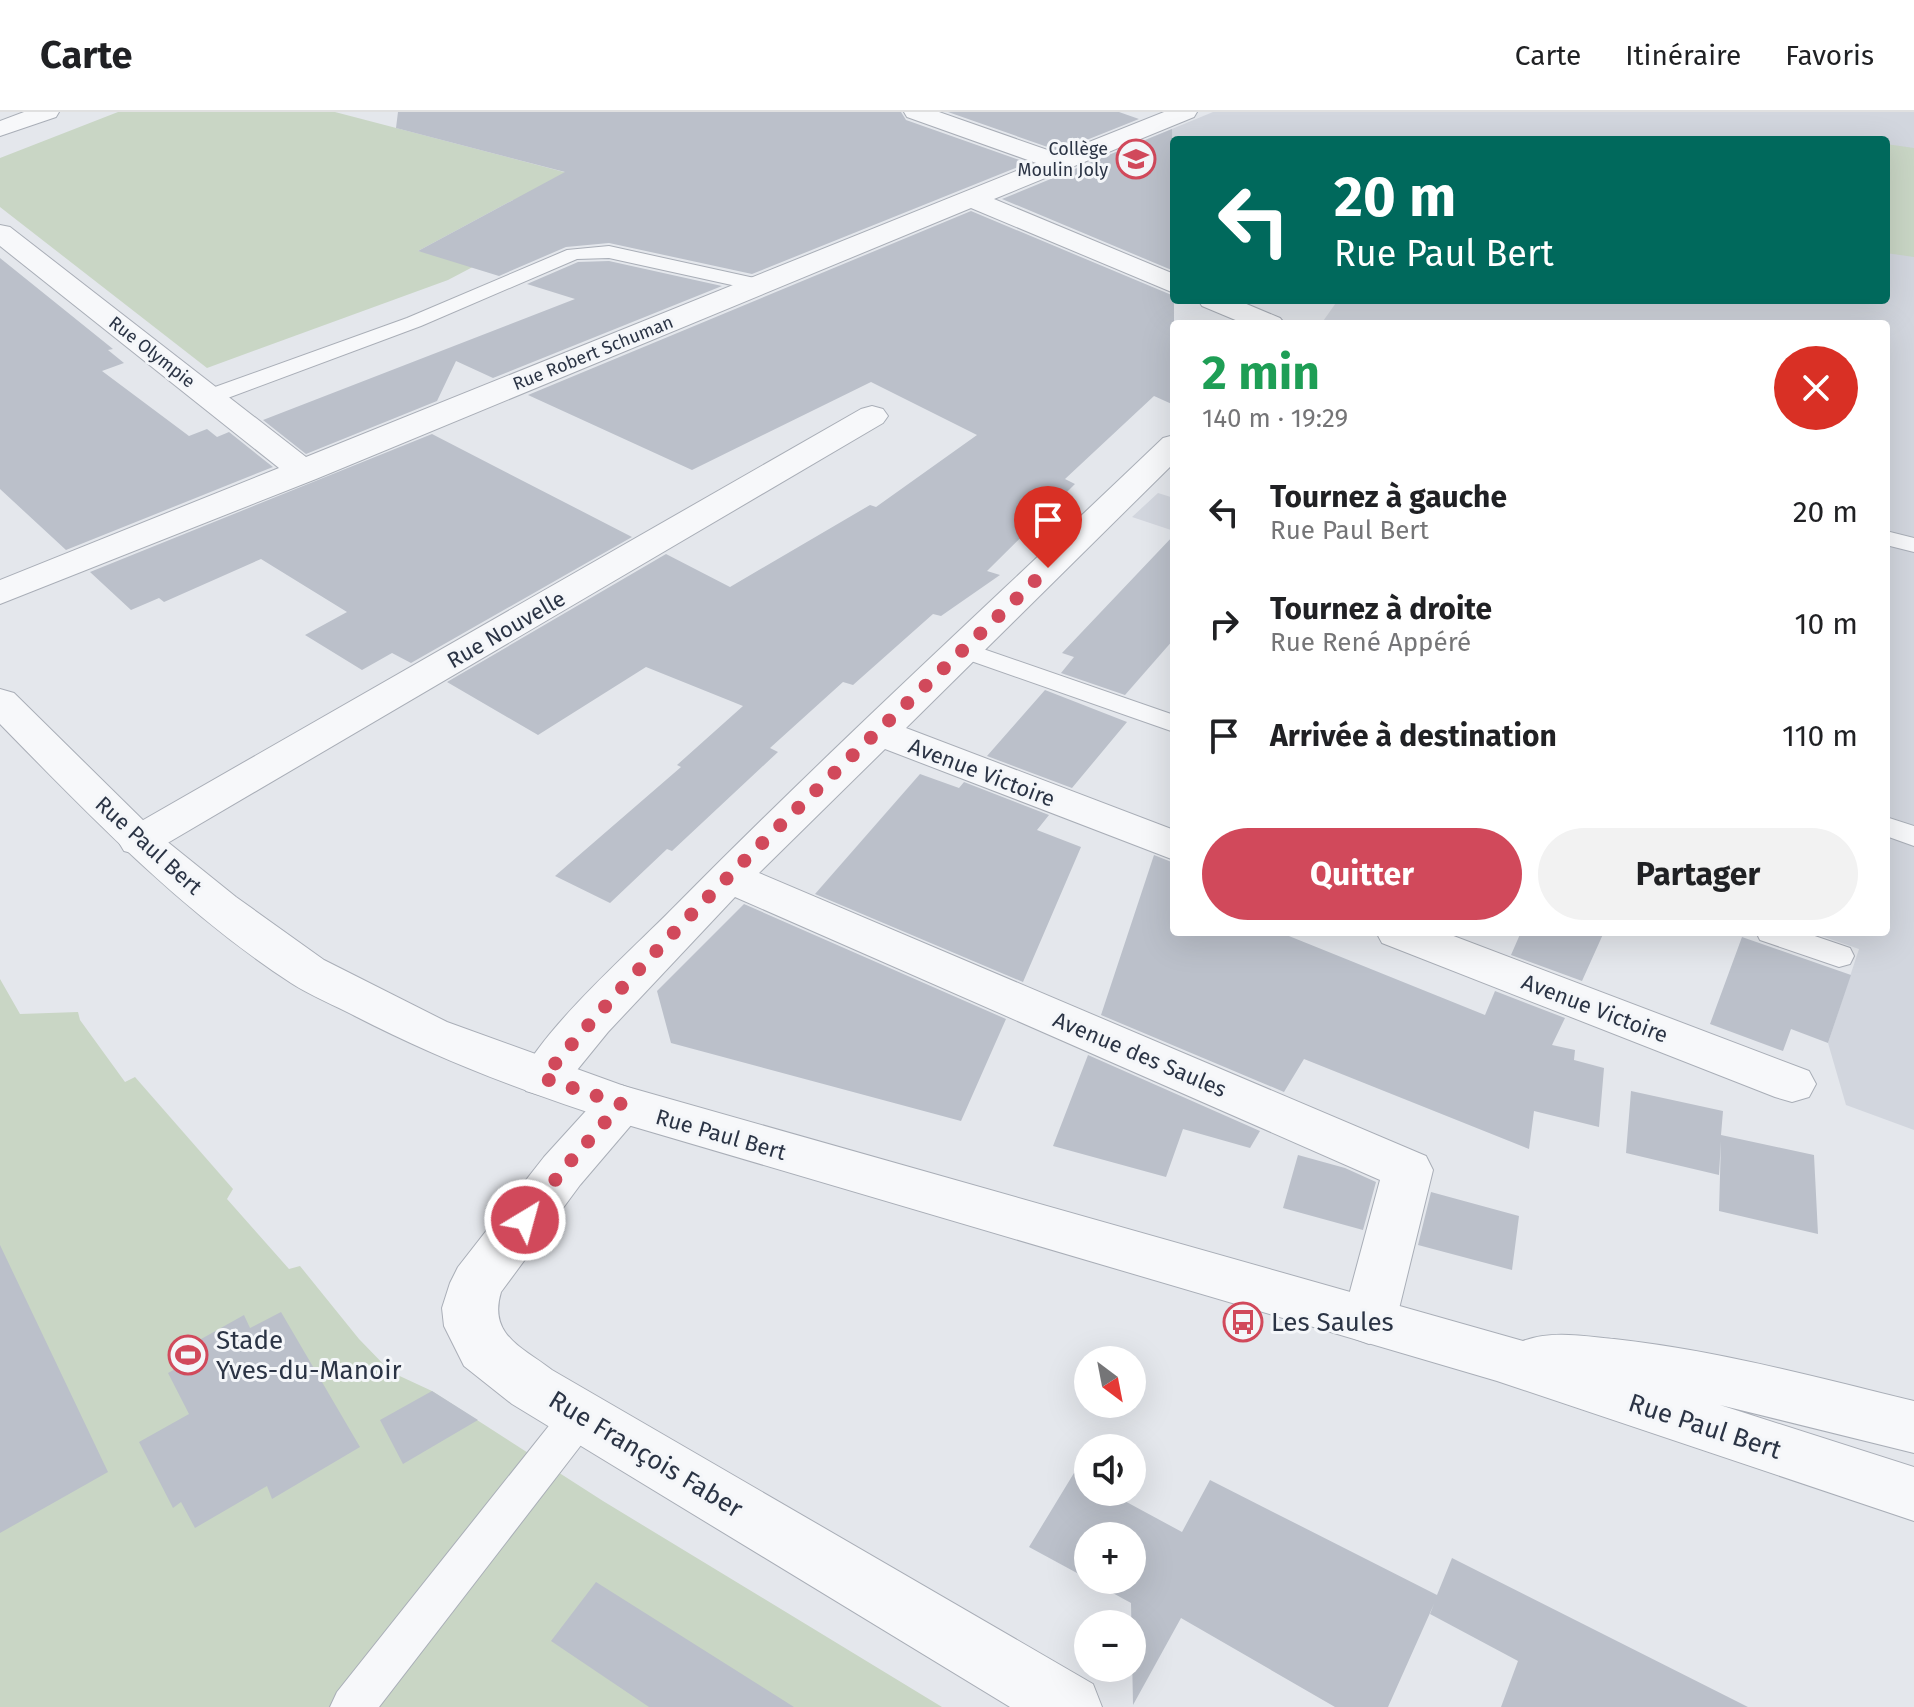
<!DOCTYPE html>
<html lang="fr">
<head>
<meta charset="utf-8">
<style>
  :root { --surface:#fff; --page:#f2f2f2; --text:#202124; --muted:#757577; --line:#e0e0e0; --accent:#d1495b }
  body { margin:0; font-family:"Fira Sans",sans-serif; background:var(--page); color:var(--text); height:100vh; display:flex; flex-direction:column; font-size:30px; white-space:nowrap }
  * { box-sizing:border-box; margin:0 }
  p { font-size:26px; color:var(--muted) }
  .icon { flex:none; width:44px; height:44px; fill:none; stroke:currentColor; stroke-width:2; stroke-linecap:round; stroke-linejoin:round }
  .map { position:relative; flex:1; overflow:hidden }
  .drawer { position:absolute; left:1170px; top:208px; width:720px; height:616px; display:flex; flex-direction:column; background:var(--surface); border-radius:8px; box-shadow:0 8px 32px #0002 }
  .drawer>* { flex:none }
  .hud { position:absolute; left:1170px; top:24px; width:720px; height:168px; border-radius:8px; box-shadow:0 8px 32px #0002; background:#00695c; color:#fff; overflow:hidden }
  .needle { width:52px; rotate:148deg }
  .controls { position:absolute; left:1074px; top:1234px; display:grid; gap:16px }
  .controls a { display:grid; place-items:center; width:72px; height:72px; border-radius:50%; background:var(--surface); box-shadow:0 8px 32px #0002; font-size:40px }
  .pin { position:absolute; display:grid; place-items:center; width:68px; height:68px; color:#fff; margin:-82px -34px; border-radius:50% 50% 50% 0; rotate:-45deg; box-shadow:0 0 8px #0007 }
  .pin .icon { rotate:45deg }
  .me { position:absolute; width:88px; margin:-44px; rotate:37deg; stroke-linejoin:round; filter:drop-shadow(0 0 6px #0008) }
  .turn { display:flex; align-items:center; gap:28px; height:168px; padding:0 32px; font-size:36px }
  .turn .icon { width:104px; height:104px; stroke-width:2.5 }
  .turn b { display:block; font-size:56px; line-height:68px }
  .round { display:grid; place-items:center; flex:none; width:84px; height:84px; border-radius:42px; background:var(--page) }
  .head { display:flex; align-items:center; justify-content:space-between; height:136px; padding:0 32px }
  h1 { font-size:48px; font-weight:700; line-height:60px; color:#1e9e55 }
  .action { display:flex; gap:16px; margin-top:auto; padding:16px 32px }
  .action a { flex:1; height:92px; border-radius:48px; background:var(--accent); color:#fff; font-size:32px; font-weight:700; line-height:92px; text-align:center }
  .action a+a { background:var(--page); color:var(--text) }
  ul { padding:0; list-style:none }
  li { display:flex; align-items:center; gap:24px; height:112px; padding:0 32px }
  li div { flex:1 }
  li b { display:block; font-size:30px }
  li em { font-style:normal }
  header { display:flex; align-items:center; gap:48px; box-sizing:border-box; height:112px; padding:0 40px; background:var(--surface); border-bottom:2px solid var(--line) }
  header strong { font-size:38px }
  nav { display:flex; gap:44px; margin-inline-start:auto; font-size:28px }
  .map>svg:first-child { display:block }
</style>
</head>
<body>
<header>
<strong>Carte</strong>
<nav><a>Carte</a><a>Itinéraire</a><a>Favoris</a></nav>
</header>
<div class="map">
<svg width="1914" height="1595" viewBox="0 0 1914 1595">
  <rect width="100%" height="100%" fill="#e4e7ec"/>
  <!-- built -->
  <path fill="#d2d6de" d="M 1213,0 L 1914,0 L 1914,1018 L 1846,993 L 1828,931 L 1859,837 L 1810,820 L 1886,820 L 1886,212 L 1321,212 L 1338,188 L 1886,188 L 1886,28 L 1174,28 L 1174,113 L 1053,66 Z
    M 1158,381 L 1174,386 L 1174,419 L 1132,405 Z"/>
  <!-- green -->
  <path fill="#c9d6c5" d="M 118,0 L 335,0 L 564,60 L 595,43 L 552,98 L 513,88 L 418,139 L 486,148 L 448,168 L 207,256 L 0,95 L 0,46 Z
    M 1886,32 L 1914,36 L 1914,145 L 1886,141 Z
    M 0,867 L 20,902 L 78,900 L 80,908 L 125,970 L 135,965 L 233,1077 L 227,1087 L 289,1157 L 300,1154 L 359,1227 L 391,1260 L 432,1279 L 603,1389 L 942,1595 L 0,1595 Z"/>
  <!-- building -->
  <path fill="#bbc0ca" d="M 398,0 L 901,0 L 906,8 L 1028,51 L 752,162 L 609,131 L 566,135 L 499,164 L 418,139 L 565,60 L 396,16 Z
    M 948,0 L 1119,0 L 1139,7 L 1059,39 Z
    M 1172,17 L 1174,159 L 1002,87 Z
    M 971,99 L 1174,184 L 1174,293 L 1154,284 L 1065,367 L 1075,372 L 987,459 L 1000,463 L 941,504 L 933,502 L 853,573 L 843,570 L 770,636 L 778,640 L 672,739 L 667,737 L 610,791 L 555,764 L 681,655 L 677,653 L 743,594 L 646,555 L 538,623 L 447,570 L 666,442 L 730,475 L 870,393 L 876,395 L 977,323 L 871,270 L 692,358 L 528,283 Z
    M 0,146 L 113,237 L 108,238 L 124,251 L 102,259 L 189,324 L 207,317 L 217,325 L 229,320 L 273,355 L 66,438 L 0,377 Z
    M 609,149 L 722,174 L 493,266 L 456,249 L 437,289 L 306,342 L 263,308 L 575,187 L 527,172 L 578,150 Z
    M 432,322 L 632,425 L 411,551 L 392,541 L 362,558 L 305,523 L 347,500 L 261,447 L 164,490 L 159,486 L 131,498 L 90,460 Z
    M 1174,423 L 1174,527 L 1125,583 L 1061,561 L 1074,545 L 1062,541 Z
    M 1045,578 L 1127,610 L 1072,676 L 987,644 Z
    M 920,662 L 959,676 L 964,670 L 1049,703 L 1037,718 L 1081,735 L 1023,870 L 815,782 Z
    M 1154,743 L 1174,751 L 1174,820 L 1279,820 L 1485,903 L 1495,879 L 1565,906 L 1552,933 L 1575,938 L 1574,948 L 1604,956 L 1599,1015 L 1534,999 L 1529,1037 L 1304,947 L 1284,980 L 1101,903 Z
    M 744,792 L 1006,907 L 961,1009 L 671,931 L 657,879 Z
    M 1521,820 L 1604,820 L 1582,869 L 1511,843 Z
    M 1742,825 L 1851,863 L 1828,931 L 1791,917 L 1783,939 L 1710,912 Z
    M 1088,943 L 1260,1019 L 1250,1036 L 1183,1017 L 1166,1065 L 1053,1034 Z
    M 1631,979 L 1723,999 L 1721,1023 L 1814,1043 L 1818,1122 L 1719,1099 L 1721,1029 L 1719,1063 L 1626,1041 Z
    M 1298,1043 L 1345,1056 L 1376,1070 L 1363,1118 L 1283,1096 Z
    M 1431,1080 L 1519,1104 L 1512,1158 L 1418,1133 Z
    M 0,1133 L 108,1360 L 0,1421 Z
    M 281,1200 L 360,1335 L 272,1387 L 267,1374 L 195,1416 L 181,1390 L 173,1396 L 139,1330 L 189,1302 L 168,1261 L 200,1243 L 194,1231 L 244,1203 L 250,1216 Z
    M 432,1279 L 478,1308 L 403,1352 L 380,1308 Z
    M 1074,1361 L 1088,1369 L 1088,1380 L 1108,1380 L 1182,1420 L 1210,1368 L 1437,1483 L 1452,1446 L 1748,1595 L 1501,1595 L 1518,1549 L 1430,1502 L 1434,1492 L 1388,1595 L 1335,1595 L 1181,1506 L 1133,1593 L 1131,1491 L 1089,1468 L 1132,1468 L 1132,1424 L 1088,1424 L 1088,1467 L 1029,1435 Z
    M 596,1470 L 794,1595 L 649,1595 L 551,1529 Z"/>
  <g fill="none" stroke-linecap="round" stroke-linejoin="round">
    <!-- service casing -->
    <g stroke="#a9aeb7" stroke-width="2">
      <path id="service" d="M 609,134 L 759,167 L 769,173 L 759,179 L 609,146 L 577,147 L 421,214 L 217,290 L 201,290 L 198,285 L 201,280 L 407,206 L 567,138 Z
        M 1886,419 L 1914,426 L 1914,440 L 1886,433 Z
        M 963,530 L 1174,603 L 1174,620 L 954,543 L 950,538 L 954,533 Z
        M 1886,705 L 1914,714 L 1914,734 L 1886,724 Z
        M 1756,820 L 1803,820 L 1850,836 L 1854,844 L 1850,852 L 1839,855 L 1760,828 Z
        M 581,1286 L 595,1291 L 600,1303 L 595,1315 L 379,1595 L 330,1595 L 337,1580 L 567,1291 Z"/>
    </g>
    <!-- minor casing -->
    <g stroke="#a9aeb7" stroke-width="2">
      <path id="minor" d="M 904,0 L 939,0 L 1059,42 L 1164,0 L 1197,0 L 1194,5 L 994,87 L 1174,162 L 1174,181 L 971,96 L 316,367 L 0,492 L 0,468 L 279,356 L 0,134 L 0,113 L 10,115 L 306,345 L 1036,51 L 907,5 Z
        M 1198,188 L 1237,188 L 1280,206 L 1285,212 L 1245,212 L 1202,194 Z
        M 872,294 L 883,297 L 888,304 L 883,311 L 154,739 L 139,743 L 124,739 L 118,729 L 124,719 L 861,297 Z
        M 1174,323 L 1174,351 L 906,616 L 1174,718 L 1174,748 L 885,637 L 759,761 L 1426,1044 L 1433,1058 L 1396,1209 L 1388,1225 L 1369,1232 L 1350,1225 L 1342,1209 L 1380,1068 L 735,785 L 608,920 L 560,979 L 543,984 L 526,979 L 519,966 C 551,908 630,840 677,792 C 835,632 1001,481 1163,326 Z
        M 1376,820 L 1443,820 L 1809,959 L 1816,972 L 1809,985 L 1792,990 L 1775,985 L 1382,831 Z
        M 621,973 L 638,979 L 645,992 L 638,1005 L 580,1073 L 501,1180 C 488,1223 522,1235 552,1258 L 1093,1572 L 1102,1595 L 1010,1595 L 512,1292 L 464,1254 L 444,1214 L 442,1196 L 450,1171 L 458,1155 L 544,1045 L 604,979 Z"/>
    </g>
    <!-- tertiary casing -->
    <g stroke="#a9aeb7" stroke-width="2">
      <path id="tertiary" d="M 24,0 L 59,0 L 56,5 L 0,24 L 0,9 Z
        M 0,577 L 14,581 L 154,719 L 236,785 L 324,848 L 447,910 L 624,974 L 1523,1229 C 1551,1218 1584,1224 1614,1227 C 1716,1238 1815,1265 1914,1289 L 1914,1341 L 1720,1293 L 1914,1355 L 1914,1409 L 1497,1269 L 621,1011 C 530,982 440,948 355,904 C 334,893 311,884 291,871 C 181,799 91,705 0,612 Z"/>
    </g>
    <!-- service -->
    <use href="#service" fill="#f7f8fa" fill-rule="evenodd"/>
    <!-- minor -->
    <use href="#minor" fill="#f7f8fa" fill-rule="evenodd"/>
    <!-- tertiary -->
    <use href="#tertiary" fill="#f7f8fa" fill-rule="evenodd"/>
  </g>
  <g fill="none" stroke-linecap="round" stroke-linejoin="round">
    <!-- route -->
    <path stroke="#d1495b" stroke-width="14" stroke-dasharray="0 25.2" d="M 525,1108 L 562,1059 L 621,992 L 543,966 C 696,783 877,623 1048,456"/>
  </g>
  <!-- icons -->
  <defs>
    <g id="school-ring" transform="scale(2)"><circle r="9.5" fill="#f4f6f9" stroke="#d1495b" stroke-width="1.5"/><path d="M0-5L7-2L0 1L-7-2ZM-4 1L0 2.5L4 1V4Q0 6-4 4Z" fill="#d1495b"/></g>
    <g id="bus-ring" transform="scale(2)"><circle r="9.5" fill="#f4f6f9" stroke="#d1495b" stroke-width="1.5"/><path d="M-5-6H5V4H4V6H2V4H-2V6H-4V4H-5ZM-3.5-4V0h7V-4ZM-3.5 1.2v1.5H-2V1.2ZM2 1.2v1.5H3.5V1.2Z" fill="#d1495b"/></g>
    <g id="stadium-ring" transform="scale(2)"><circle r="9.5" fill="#f4f6f9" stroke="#d1495b" stroke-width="1.5"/><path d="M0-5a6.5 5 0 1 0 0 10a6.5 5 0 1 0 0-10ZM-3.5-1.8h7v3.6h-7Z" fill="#d1495b"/></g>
  </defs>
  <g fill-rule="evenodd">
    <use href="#school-ring" x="1136" y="47"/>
    <use href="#bus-ring" x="1243" y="1210"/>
    <use href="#stadium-ring" x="188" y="1243"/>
  </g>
  <g text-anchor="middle" stroke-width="6" stroke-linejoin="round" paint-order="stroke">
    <!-- far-poi labels -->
    <g font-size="18" fill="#2b3445" stroke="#f4f6f9" text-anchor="end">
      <text x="1108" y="43">Collège<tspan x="1108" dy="21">Moulin Joly</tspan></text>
    </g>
    <!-- far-street labels -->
    <g font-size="18" fill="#2b3445" stroke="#f4f6f9">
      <text transform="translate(152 240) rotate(38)" y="6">Rue Olympie</text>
      <text transform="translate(593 241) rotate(-22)" y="6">Rue Robert Schuman</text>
    </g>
    <!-- street labels -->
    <g font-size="22" fill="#2b3445" stroke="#f4f6f9">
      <text transform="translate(506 517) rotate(-30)" y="8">Rue Nouvelle</text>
      <text transform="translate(982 660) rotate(21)" y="8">Avenue Victoire</text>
      <text transform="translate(149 733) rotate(42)" y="8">Rue Paul Bert</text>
      <text transform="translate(1595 896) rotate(21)" y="8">Avenue Victoire</text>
      <text transform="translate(1140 942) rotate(23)" y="8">Avenue des Saules</text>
      <text transform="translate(721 1022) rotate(16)" y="8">Rue Paul Bert</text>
    </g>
    <!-- near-poi labels -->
    <g font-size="26" fill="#2b3445" stroke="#f4f6f9" text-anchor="start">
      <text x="1271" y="1219">Les Saules</text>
      <text x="216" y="1237">Stade<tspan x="216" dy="30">Yves-du-Manoir</tspan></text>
    </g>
    <!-- near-street labels -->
    <g font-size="26" fill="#2b3445" stroke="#f4f6f9">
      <text transform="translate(1705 1314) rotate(18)" y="9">Rue Paul Bert</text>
      <text transform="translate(646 1342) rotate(31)" y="9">Rue François Faber</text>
    </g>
  </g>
</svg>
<div class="controls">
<a><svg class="needle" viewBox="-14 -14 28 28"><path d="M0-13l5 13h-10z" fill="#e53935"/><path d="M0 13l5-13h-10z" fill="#757577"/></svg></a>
<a><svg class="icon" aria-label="sound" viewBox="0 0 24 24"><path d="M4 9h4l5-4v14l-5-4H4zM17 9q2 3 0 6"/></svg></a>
<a>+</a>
<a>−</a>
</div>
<div class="pin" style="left:1048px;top:456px;background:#d93025"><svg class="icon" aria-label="arrive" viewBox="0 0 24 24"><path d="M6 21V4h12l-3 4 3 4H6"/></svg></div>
<svg class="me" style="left:525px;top:1108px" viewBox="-20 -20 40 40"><circle r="17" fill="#d1495b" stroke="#fff" stroke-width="3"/><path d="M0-11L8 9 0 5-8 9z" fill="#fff"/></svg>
<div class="hud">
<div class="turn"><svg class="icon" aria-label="left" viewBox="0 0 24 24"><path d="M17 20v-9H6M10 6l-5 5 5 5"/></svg><div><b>20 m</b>Rue Paul Bert</div></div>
</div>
<section class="drawer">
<div class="head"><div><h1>2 min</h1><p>140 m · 19:29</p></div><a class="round" style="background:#d93025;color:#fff"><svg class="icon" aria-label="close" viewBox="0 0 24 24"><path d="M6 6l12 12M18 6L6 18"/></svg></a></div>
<ul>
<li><svg class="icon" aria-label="left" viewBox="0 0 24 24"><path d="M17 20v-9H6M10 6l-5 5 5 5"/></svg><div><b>Tournez à gauche</b><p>Rue Paul Bert</p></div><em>20 m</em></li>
<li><svg class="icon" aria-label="right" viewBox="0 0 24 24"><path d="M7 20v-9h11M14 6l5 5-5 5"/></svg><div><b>Tournez à droite</b><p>Rue René Appéré</p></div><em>10 m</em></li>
<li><svg class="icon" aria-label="arrive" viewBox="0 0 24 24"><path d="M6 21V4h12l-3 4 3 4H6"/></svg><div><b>Arrivée à destination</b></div><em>110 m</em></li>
</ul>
<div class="action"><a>Quitter</a><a>Partager</a></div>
</section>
</div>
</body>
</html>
